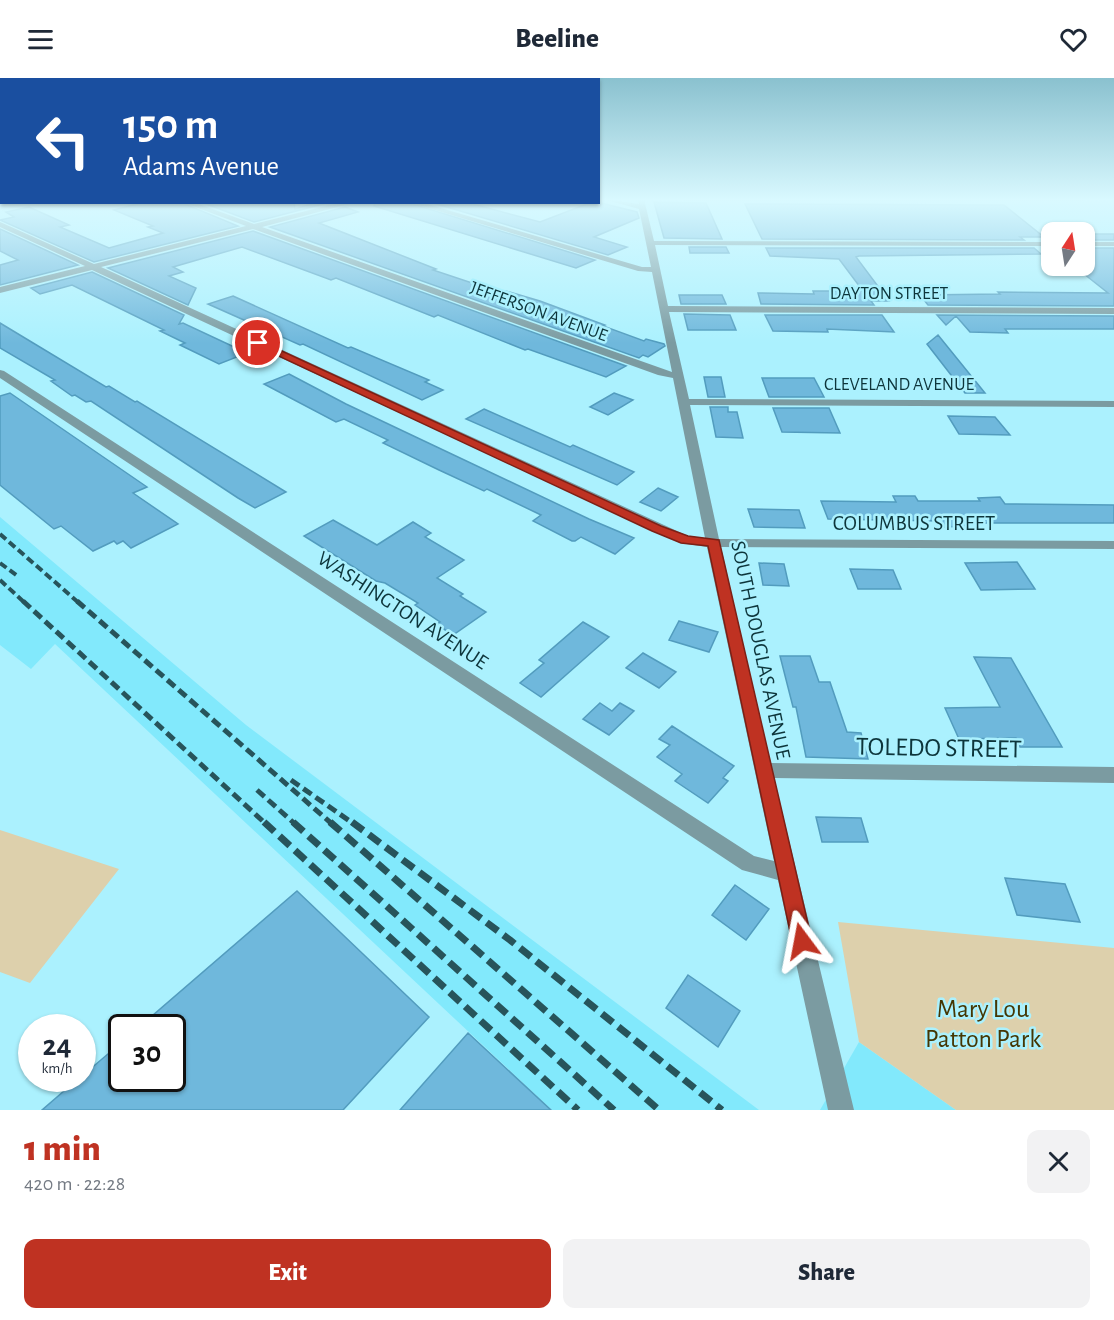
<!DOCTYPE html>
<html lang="en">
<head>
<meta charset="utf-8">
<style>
  :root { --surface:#fff; --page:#f2f2f3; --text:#1f2937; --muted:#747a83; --accent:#bf3222 }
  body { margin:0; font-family:"Alegreya Sans",sans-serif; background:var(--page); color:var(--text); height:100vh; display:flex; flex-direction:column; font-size:22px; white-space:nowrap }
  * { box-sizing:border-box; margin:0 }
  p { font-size:20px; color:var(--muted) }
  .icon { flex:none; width:33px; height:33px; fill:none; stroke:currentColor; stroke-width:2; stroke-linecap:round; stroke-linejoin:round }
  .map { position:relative; height:1032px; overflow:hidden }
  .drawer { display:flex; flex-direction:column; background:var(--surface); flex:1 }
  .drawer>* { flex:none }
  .banner { position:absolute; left:0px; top:0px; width:600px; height:126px; box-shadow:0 2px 4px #0004; background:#1a4fa0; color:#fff; overflow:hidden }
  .needle { width:39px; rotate:12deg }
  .fabs { position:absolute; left:1041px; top:144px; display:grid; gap:12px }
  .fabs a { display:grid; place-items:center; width:54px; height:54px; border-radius:12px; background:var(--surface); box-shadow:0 2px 4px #0004; font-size:30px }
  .speed { position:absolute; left:18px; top:936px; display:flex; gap:12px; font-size:30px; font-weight:700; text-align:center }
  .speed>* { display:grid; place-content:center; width:78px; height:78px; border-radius:50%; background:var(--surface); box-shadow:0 2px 4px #0004; line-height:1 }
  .speed small { font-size:15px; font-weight:400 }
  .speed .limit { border:3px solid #111; border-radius:9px; background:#fff; color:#111 }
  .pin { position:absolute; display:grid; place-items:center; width:51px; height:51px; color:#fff; margin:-26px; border:3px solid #fff; border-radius:50%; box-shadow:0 2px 6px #0007 }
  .me { position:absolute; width:66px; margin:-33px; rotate:347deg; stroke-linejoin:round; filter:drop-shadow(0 0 4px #0008) }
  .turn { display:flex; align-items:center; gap:21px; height:126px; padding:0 24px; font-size:27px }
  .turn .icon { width:78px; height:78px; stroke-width:2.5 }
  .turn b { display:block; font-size:42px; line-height:51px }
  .round { display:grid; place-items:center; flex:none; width:63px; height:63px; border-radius:12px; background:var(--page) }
  .head { display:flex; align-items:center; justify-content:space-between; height:102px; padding:0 24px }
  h1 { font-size:36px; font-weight:800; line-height:45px; color:var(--accent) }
  .action { display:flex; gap:12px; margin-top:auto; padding:12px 24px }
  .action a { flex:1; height:69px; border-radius:12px; background:var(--accent); color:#fff; font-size:24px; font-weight:800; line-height:69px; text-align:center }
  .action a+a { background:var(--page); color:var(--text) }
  header { display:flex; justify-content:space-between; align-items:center; height:78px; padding:0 24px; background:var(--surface); font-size:27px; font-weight:800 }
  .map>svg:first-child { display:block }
</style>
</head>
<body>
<header><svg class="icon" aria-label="menu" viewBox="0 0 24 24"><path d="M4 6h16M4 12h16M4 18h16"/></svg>Beeline<svg class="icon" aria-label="heart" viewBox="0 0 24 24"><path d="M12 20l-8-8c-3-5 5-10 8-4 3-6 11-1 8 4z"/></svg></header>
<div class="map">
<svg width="1114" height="1032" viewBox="0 0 1114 1032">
  <rect width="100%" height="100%" fill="#abf1fe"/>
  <!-- built -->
  <path fill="#82e9fc" d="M 0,439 L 246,647 L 759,1032 L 552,1032 L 55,566 L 31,591 L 0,567 Z
    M 859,964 L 956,1032 L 820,1032 Z"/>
  <!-- green -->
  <path fill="#ddd0ac" d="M 0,752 L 119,791 L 30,905 L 0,894 Z
    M 838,844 L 1114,870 L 1114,1032 L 956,1032 L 859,964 Z"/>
  <!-- building -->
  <path fill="#6fb8dc" stroke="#529cbe" stroke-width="1.5" d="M 145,124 L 180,124 L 238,148 L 94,184 L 0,142 L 14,139 L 6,134 L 29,129 L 69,147 L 60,149 L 109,170 L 163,155 L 148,149 L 153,148 L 114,132 Z
    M 201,124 L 294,124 L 295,131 L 318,124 L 331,124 L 254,144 Z
    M 375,124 L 406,124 L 595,182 L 576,190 L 374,128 Z
    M 430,124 L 465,124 L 540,144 L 592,124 L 597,124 L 637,134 L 639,140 L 594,159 L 627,169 L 608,177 Z
    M 654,124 L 706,125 L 722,161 L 664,160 Z
    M 745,126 L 1004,127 L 1044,159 L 1020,159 L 1024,162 L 762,161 Z
    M 345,129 L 358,134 L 319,145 L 436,191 L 433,192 L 502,215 L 506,213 L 540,223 L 605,247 L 603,248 L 644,263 L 646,261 L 664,266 L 665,268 L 648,279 L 643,277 L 639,280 L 270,149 Z
    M 0,151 L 78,187 L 0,207 L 0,187 L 18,182 L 0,173 Z
    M 253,153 L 626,288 L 606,299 L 528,271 L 525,272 L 438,237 L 434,239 L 336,200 L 331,202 L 242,169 L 173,189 L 183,194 L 169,198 L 196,210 L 188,227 L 108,190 Z
    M 1084,156 L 1114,156 L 1114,162 L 1084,162 Z
    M 689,169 L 726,169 L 729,175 L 690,175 Z
    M 766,170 L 1034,170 L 1041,176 L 859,178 L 856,179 L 889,223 L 871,223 L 874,227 L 761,226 L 758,215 L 814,216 L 813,213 L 863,213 L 839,181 L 770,178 Z
    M 1084,170 L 1114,170 L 1114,228 L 928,227 L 920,217 L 1000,216 L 998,214 L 1108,215 L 1084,196 Z
    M 92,194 L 184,237 L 179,246 L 183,245 L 247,275 L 219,286 L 180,267 L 185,265 L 160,253 L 164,252 L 72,207 L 40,216 L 31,210 Z
    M 679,217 L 722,217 L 726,226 L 681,226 Z
    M 233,218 L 348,270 L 351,269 L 429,302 L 425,304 L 443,312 L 422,322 L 303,266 L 300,267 L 208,226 Z
    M 684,236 L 730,237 L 736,252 L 688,252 Z
    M 765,237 L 882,237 L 894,254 L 827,251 L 828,254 L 773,253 Z
    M 937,237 L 1114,238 L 1114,251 L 1005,251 L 1008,255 L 970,254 L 956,238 L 946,247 Z
    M 0,245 L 106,309 L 109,308 L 135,324 L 137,323 L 286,414 L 255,430 L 238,420 L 91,323 L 86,324 L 75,317 L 72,318 L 51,303 L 55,302 L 0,270 Z
    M 938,257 L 985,315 L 965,315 L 927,266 Z
    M 289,296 L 346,326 L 589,441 L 634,460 L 615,476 L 581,459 L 575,463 L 572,463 L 533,443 L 541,437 L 487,411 L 484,413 L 439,392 L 383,365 L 388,362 L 344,341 L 336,344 L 264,306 Z
    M 704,299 L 721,299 L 725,319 L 708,319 Z
    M 762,300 L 814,300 L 824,319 L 769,319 Z
    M 10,315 L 147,409 L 133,415 L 178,446 L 131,470 L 123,463 L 117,466 L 114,463 L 93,473 L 61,448 L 54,451 L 0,407 L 0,318 Z
    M 614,315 L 633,322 L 608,337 L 590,329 Z
    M 710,329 L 728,329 L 728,334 L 737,334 L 743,360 L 716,359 Z
    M 773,330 L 829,330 L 840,355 L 782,354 Z
    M 484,331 L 570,369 L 573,367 L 634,394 L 617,407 L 466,341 Z
    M 948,338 L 995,339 L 1010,357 L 959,356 Z
    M 658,410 L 678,419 L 661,433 L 640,424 Z
    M 893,418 L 915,418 L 918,423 L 980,423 L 978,420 L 1000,419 L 1005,426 L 1114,427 L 1114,445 L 965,445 L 967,448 L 944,449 L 940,443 L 828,441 L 821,423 L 896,424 Z
    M 748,431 L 799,432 L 805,450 L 754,449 Z
    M 333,442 L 377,467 L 413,444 L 431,455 L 425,459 L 464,482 L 437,500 L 463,516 L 460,518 L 486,534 L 453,557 L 436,546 L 440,544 L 415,527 L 418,525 L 385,505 L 376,503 L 304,458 Z
    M 1017,484 L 1035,511 L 981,512 L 965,485 Z
    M 759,485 L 784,486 L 789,508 L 763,507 Z
    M 850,491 L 893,492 L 901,511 L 858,511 Z
    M 679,543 L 718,554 L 709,574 L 669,562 Z
    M 583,544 L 609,559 L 541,619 L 520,605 L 544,585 L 539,582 Z
    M 643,575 L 676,594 L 659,610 L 626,590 Z
    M 780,578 L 810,578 L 819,604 L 830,604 L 847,654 L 861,655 L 868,681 L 806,679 L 796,629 L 793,629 Z
    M 974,579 L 1011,580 L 1062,669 L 1020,669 L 1016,660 L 959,661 L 945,630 L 1000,629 Z
    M 600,625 L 612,633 L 620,625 L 634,633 L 609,657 L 583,641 Z
    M 672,648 L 734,688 L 723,700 L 728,703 L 708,725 L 675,703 L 682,696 L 657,679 L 670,667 L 659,661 Z
    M 816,739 L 861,740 L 868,764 L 822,764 Z
    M 1005,800 L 1065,806 L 1080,844 L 1017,837 Z
    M 735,807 L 769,831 L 746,862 L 712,837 Z
    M 297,813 L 429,939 L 343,1032 L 42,1032 L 79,1000 L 82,1000 L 82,998 L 122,964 L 122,1000 L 172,1000 L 172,950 L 138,950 Z
    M 688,897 L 740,933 L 718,969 L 666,930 Z
    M 468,955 L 551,1032 L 400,1032 Z"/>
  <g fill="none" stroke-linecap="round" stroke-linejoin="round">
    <!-- minor -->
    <path fill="#7b9ba1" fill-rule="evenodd" d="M 603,121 L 639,126 L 638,121 L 644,121 L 654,163 L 1052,164 L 1052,168 L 655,167 L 668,228 L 1114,230 L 1114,236 L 669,234 L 689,321 L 1114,323 L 1114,329 L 690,327 L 719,461 L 1114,463 L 1114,471 L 721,469 L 770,685 L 1114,689 L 1114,705 L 774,700 L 854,1032 L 828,1032 L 778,802 L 742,792 L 0,300 L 0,292 L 4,293 L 754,778 L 774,783 L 707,469 L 680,465 L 92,192 L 0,215 L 0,209 L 85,188 L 0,149 L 0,144 L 94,186 L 246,148 L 182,124 L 193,124 L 254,146 L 342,124 L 356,124 L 262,149 L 672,294 L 652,194 L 638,193 L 408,124 L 420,124 L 642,189 L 651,189 L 639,131 ZM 253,151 L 658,297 L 673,300 L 705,460 L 688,458 L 101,189 Z
      M 683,121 L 1086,121 L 1083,123 L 686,123 Z
      M 1084,164 L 1114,164 L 1114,168 L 1084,168 Z"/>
    <!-- rail-far2 -->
    <path stroke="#27545b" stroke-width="4" stroke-dasharray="8 4" stroke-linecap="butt" d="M 0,456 L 79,525
      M 0,485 L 19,499
      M 0,502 L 25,525"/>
    <!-- rail-far1 -->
    <path stroke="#27545b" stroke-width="5" stroke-dasharray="10 5" stroke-linecap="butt" d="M 23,523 L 266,746
      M 77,523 L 332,746
      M 291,702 L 354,746
      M 257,712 L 295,746"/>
    <!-- rail -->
    <path stroke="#27545b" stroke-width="7" stroke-dasharray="14 7" stroke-linecap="butt" d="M 264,744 L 578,1032
      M 293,744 L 614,1032
      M 330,744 L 659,1032
      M 352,744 L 510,862 L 722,1032"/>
  </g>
  <!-- sky -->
  <linearGradient id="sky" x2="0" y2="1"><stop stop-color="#8ac1cf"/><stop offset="0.46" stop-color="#d9f9ff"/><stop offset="1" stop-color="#d9f9ff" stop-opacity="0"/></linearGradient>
  <rect width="1114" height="265" fill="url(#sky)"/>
  <!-- route -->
  <path fill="#bf3222" stroke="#7c2016" stroke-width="1.5" d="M 258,262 L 661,448 L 688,458 L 719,462 L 812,863 L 809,870 L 802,873 L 795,870 L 792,863 L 708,468 L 681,465 L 652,453 L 255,267 L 254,265 Z"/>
  <g text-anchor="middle" stroke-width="5" stroke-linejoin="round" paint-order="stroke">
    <!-- far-street labels -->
    <g font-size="18" fill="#0d353b" stroke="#abf1fe">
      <text x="889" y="221">DAYTON STREET</text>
      <text transform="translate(539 233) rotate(20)" y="6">JEFFERSON AVENUE</text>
      <text x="899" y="312">CLEVELAND AVENUE</text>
    </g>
    <!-- street labels -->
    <g font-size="21" fill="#0d353b" stroke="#abf1fe">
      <text x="914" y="452">COLUMBUS STREET</text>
      <text transform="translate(403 532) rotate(33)" y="7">WASHINGTON AVENUE</text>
      <text transform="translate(761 572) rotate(78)" y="7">SOUTH DOUGLAS AVENUE</text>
    </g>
    <!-- near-street labels -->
    <g font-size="26" fill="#0d353b" stroke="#abf1fe">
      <text transform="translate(939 669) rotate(1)" y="9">TOLEDO STREET</text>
    </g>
    <!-- near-park labels -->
    <g font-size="26" fill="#453603" stroke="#abf1fe">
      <text x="983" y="939">Mary Lou<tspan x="983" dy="30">Patton Park</tspan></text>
    </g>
  </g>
</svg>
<div class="fabs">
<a><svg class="needle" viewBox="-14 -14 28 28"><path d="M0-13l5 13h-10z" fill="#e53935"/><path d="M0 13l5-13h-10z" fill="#747a83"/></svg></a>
</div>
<div class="speed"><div>24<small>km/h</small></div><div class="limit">30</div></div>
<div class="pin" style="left:258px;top:265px;background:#d93025"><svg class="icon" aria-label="arrive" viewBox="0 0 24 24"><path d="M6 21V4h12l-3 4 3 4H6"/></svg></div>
<svg class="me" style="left:802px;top:863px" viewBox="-20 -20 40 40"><path d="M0-17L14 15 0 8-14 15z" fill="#bf3222" stroke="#fff" stroke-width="4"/></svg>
<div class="banner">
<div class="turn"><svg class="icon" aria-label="left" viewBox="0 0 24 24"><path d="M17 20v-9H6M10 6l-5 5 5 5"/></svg><div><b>150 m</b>Adams Avenue</div></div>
</div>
</div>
<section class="drawer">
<div class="head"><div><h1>1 min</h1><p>420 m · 22:28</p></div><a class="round"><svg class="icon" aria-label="close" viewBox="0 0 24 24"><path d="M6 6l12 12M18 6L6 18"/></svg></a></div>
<div class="action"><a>Exit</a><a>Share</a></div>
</section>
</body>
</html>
